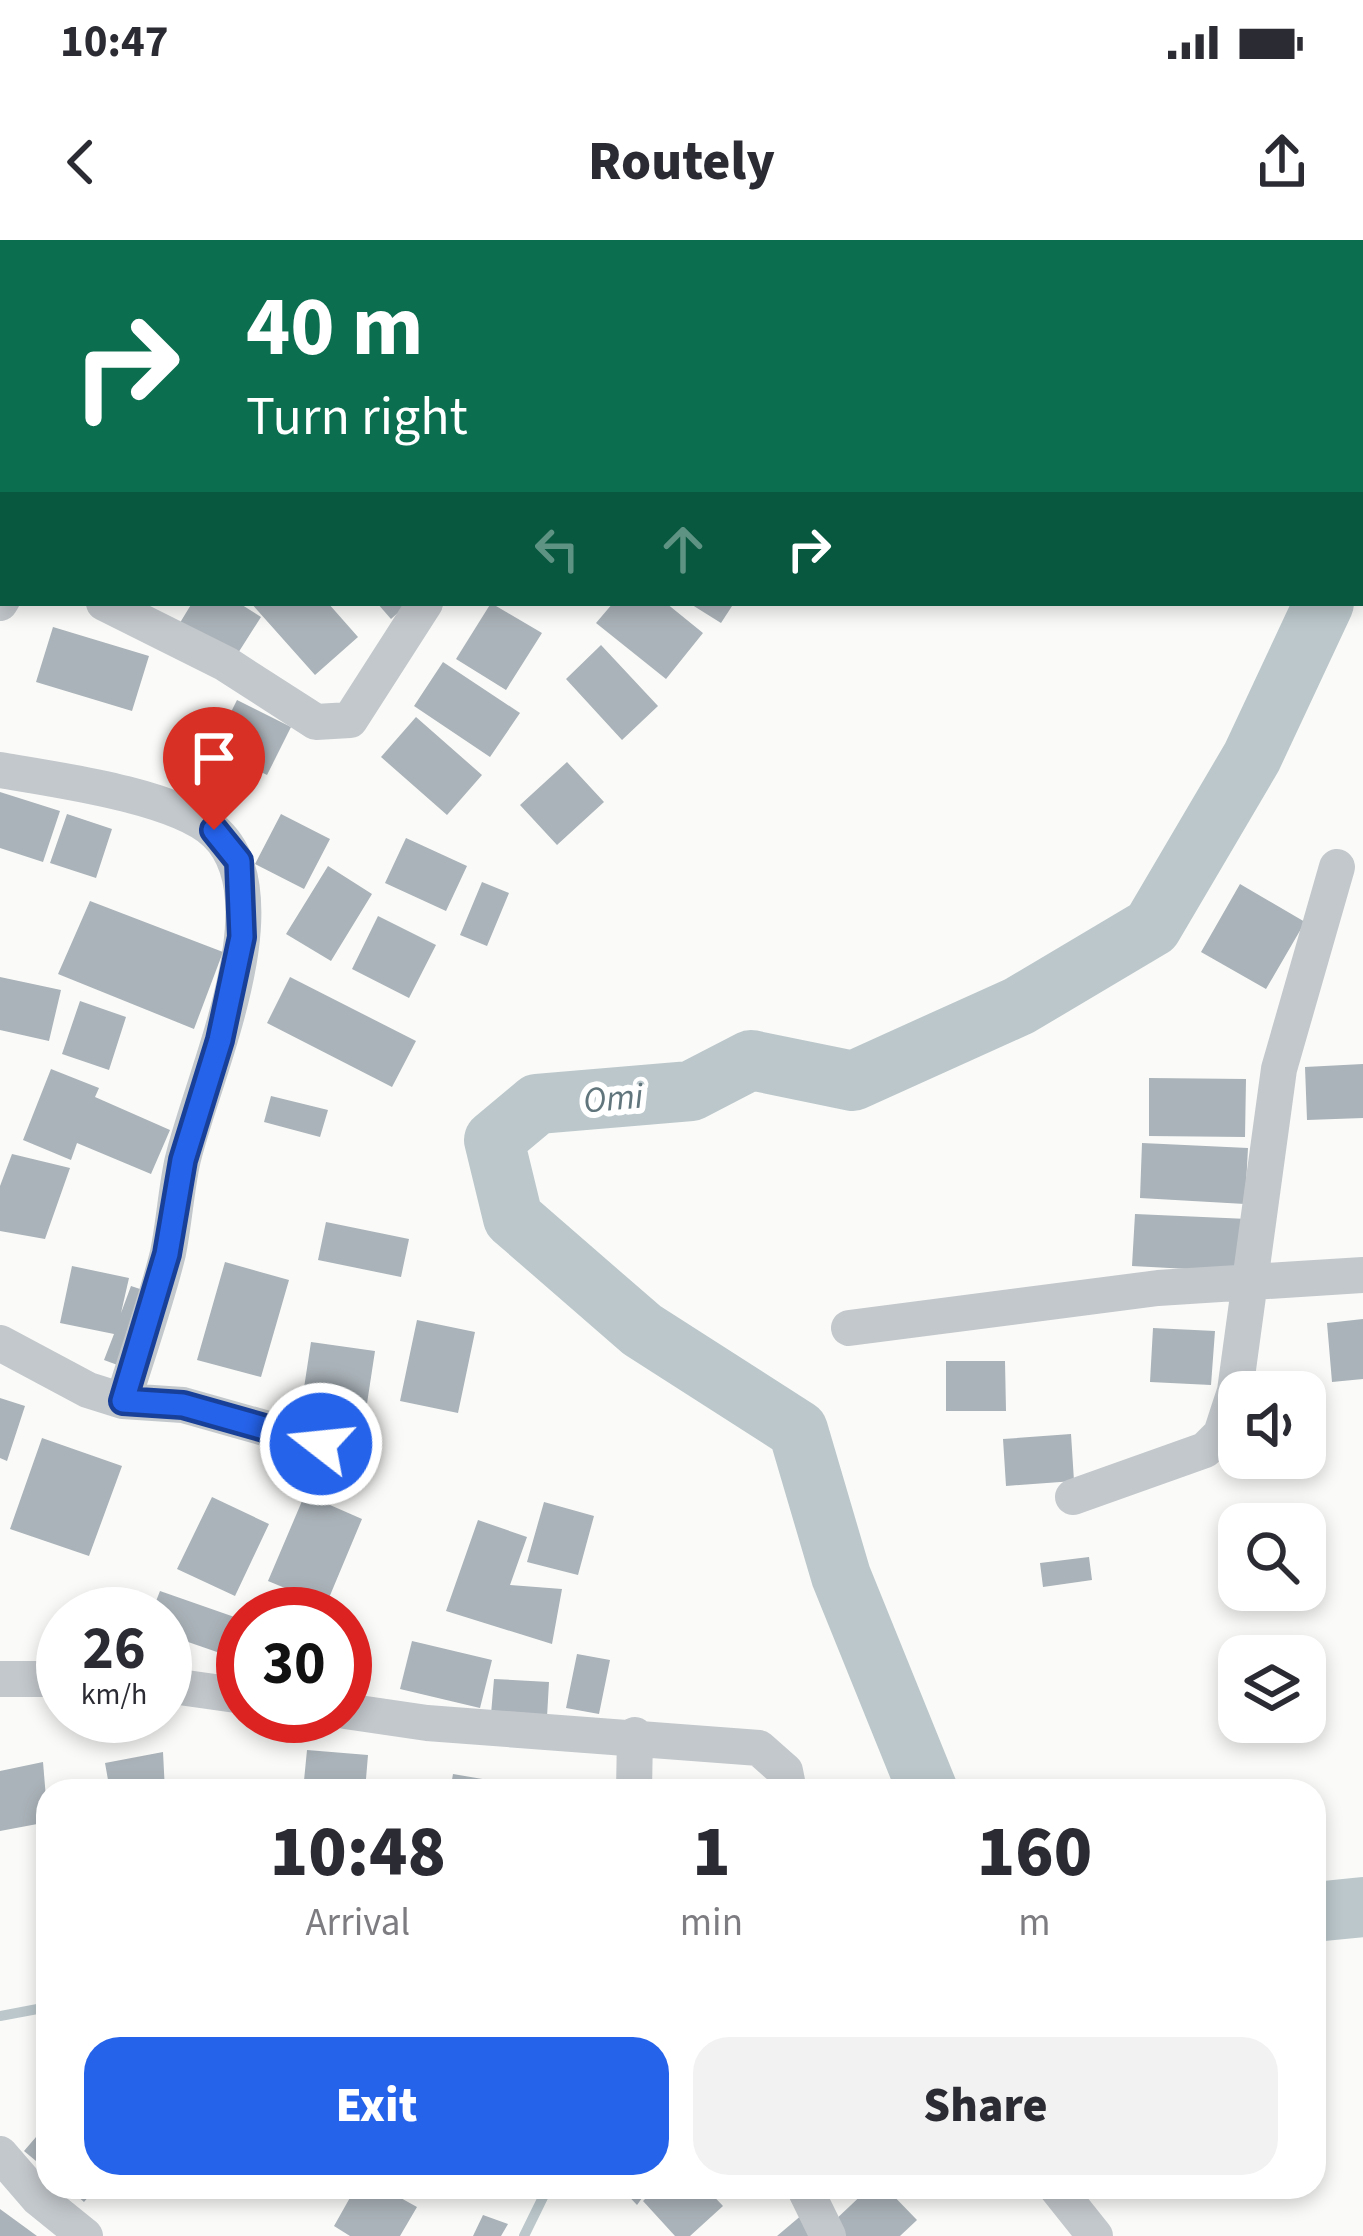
<!DOCTYPE html>
<html lang="en">
<head>
<meta charset="utf-8">
<style>
  :root { --surface:#fff; --page:#f2f2f3; --text:#2b2b33; --muted:#7c7c81; --accent:#2563eb }
  body { margin:0; font-family:"Source Sans 3",sans-serif; background:var(--page); color:var(--text); height:100vh; display:flex; flex-direction:column; font-size:45px; white-space:nowrap }
  * { box-sizing:border-box; margin:0 }
  p { font-size:39px; color:var(--muted) }
  .icon { flex:none; width:66px; height:66px; fill:none; stroke:currentColor; stroke-width:2; stroke-linecap:round; stroke-linejoin:round }
  .map { position:relative; flex:1; overflow:hidden }
  .side { position:absolute; left:36px; top:1539px; width:1290px; height:420px; display:flex; flex-direction:column; background:var(--surface); border-radius:36px; box-shadow:0 6px 18px #0003 }
  .side>* { flex:none }
  .banner { position:absolute; left:0px; top:0px; width:1365px; height:366px; box-shadow:0 6px 18px #0003; background:#0b6e4f; color:#fff; overflow:hidden }
  .buttons { position:absolute; left:1218px; top:1131px; display:grid; gap:24px }
  .buttons a { display:grid; place-items:center; width:108px; height:108px; border-radius:24px; background:var(--surface); box-shadow:0 6px 18px #0003; font-size:60px }
  .speed { position:absolute; left:36px; top:1347px; display:flex; gap:24px; font-size:60px; font-weight:700; text-align:center }
  .speed>* { display:grid; place-content:center; width:156px; height:156px; border-radius:50%; background:var(--surface); box-shadow:0 6px 18px #0003; line-height:1 }
  .speed small { font-size:30px; font-weight:400 }
  .speed .limit { border:18px solid #d22; background:#fff; color:#111 }
  .pin { position:absolute; display:grid; place-items:center; width:102px; height:102px; color:#fff; margin:-123px -51px; border-radius:50% 50% 50% 0; rotate:-45deg; box-shadow:0 0 12px #0007 }
  .pin .icon { rotate:45deg }
  .me { position:absolute; width:132px; margin:-66px; rotate:286deg; stroke-linejoin:round; filter:drop-shadow(0 0 9px #0008) }
  .turn { display:flex; align-items:center; gap:42px; height:252px; padding:0 48px; font-size:54px }
  .turn .icon { width:156px; height:156px; stroke-width:2.5 }
  .turn b { display:block; font-size:84px; line-height:102px }
  .lanes { display:flex; align-items:center; height:114px; padding:0 48px; background:#0003; justify-content:center; gap:60px; direction:ltr }
  .lanes .off { opacity:.35 }
  .eta { display:flex; justify-content:space-evenly; align-items:center; height:204px; text-align:center }
  .eta b { font-size:72px; font-weight:800; line-height:84px }
  .button { display:flex; gap:24px; margin-top:auto; padding:24px 48px }
  .button a { flex:1; height:138px; border-radius:36px; background:var(--accent); color:#fff; font-size:48px; font-weight:800; line-height:138px; text-align:center }
  .button a+a { background:var(--page); color:var(--text) }
  .status { display:flex; justify-content:space-between; align-items:center; height:84px; padding:0 60px; background:var(--surface); direction:ltr }
  .status svg { height:33px; fill:currentColor }
  header { display:flex; justify-content:space-between; align-items:center; height:156px; padding:0 48px; background:var(--surface); font-size:54px; font-weight:800 }
  .map>svg:first-child { display:block }
</style>
</head>
<body>
<div class="status"><b>10:47</b><svg viewBox="0 0 49 12"><path d="M0 12V9h3v3zM5 12V6h3v6zM10 12V3h3v9zM15 12V0h3v12zM26 1h20v11H26zM47 4h2v5h-2z"/></svg></div>
<header><svg class="icon" aria-label="back" viewBox="0 0 24 24"><path d="M15 5l-7 7 7 7"/></svg>Routely<svg class="icon" aria-label="share" viewBox="0 0 24 24"><path d="M12 15V3M7 8l5-5 5 5M5 13v7h14v-7"/></svg></header>
<div class="map">
<svg width="1363" height="1996" viewBox="0 0 1363 1996">
  <rect width="100%" height="100%" fill="#fafaf8"/>
  <g fill="none" stroke-linecap="round" stroke-linejoin="round">
    <!-- stream -->
    <path stroke="#bbc7cb" stroke-width="10" d="M 694,0 L 699,3
      M 1362,118 L 1363,118
      M 0,1776 L 48,1767
      M 524,1996 L 548,1947"/>
    <!-- river -->
    <path stroke="#bbc7cb" stroke-width="60" d="M 1362,280 L 1363,278
      M 928,1551 L 841,1336 L 798,1190 L 642,1090 L 513,978 L 494,900 L 537,864 L 691,851 L 751,820 L 853,841 L 1019,766 L 1152,687 L 1252,517 L 1324,363
      M 1314,1672 L 1363,1667"/>
  </g>
  <!-- building -->
  <path fill="#aab3b9" d="M 192,363 L 239,363 L 261,377 L 233,421 L 178,386 Z
    M 251,363 L 328,363 L 358,397 L 315,435 Z
    M 377,363 L 409,363 L 391,379 Z
    M 491,363 L 542,393 L 506,450 L 456,419 Z
    M 613,363 L 666,363 L 703,393 L 666,439 L 596,383 Z
    M 689,363 L 734,363 L 721,383 Z
    M 53,387 L 149,416 L 132,471 L 36,442 Z
    M 601,405 L 658,466 L 622,500 L 566,439 Z
    M 443,422 L 520,473 L 490,517 L 414,466 Z
    M 237,460 L 291,487 L 267,535 L 213,508 Z
    M 416,477 L 482,535 L 447,575 L 381,517 Z
    M 567,522 L 604,562 L 557,605 L 520,565 Z
    M 0,552 L 60,571 L 43,622 L 0,608 Z
    M 67,574 L 112,589 L 96,638 L 50,623 Z
    M 281,574 L 330,599 L 304,649 L 255,624 Z
    M 406,598 L 467,626 L 446,671 L 385,643 Z
    M 328,626 L 372,654 L 331,721 L 286,694 Z
    M 482,642 L 509,653 L 487,706 L 460,695 Z
    M 1240,644 L 1305,682 L 1266,749 L 1201,712 Z
    M 90,661 L 223,712 L 194,789 L 58,734 Z
    M 378,676 L 436,705 L 409,758 L 352,729 Z
    M 0,737 L 61,750 L 49,801 L 0,790 Z
    M 290,737 L 416,801 L 392,847 L 267,783 Z
    M 80,761 L 126,777 L 109,830 L 62,814 Z
    M 1363,824 L 1363,878 L 1307,880 L 1305,827 Z
    M 51,829 L 99,848 L 95,857 L 170,890 L 151,934 L 77,903 L 71,920 L 23,900 Z
    M 1149,838 L 1246,839 L 1245,897 L 1149,896 Z
    M 271,856 L 328,870 L 320,897 L 264,882 Z
    M 1142,903 L 1248,908 L 1245,964 L 1140,958 Z
    M 12,914 L 70,928 L 45,999 L 0,991 L 0,946 Z
    M 1135,974 L 1248,979 L 1245,1032 L 1132,1026 Z
    M 326,982 L 409,999 L 401,1037 L 318,1020 Z
    M 225,1022 L 289,1040 L 261,1137 L 197,1120 Z
    M 72,1026 L 129,1038 L 121,1073 L 131,1046 L 158,1055 L 131,1130 L 104,1120 L 114,1094 L 60,1083 Z
    M 1363,1079 L 1363,1139 L 1332,1142 L 1327,1083 Z
    M 417,1080 L 475,1092 L 458,1173 L 400,1161 Z
    M 1153,1088 L 1215,1091 L 1211,1145 L 1150,1142 Z
    M 311,1102 L 375,1111 L 366,1170 L 302,1161 Z
    M 946,1121 L 1005,1121 L 1006,1171 L 946,1171 Z
    M 1311,1140 L 1313,1171 L 1305,1171 L 1305,1152 L 1249,1152 L 1248,1145 Z
    M 0,1158 L 25,1166 L 7,1221 L 0,1218 Z
    M 1071,1194 L 1074,1241 L 1006,1246 L 1003,1199 Z
    M 42,1198 L 122,1226 L 89,1316 L 10,1289 Z
    M 305,1254 L 362,1279 L 326,1365 L 268,1341 Z
    M 212,1257 L 269,1284 L 235,1356 L 177,1329 Z
    M 544,1262 L 594,1276 L 578,1335 L 527,1322 Z
    M 478,1280 L 527,1297 L 510,1345 L 562,1349 L 552,1404 L 446,1371 Z
    M 1089,1317 L 1092,1340 L 1043,1347 L 1040,1323 Z
    M 160,1351 L 243,1380 L 243,1421 L 165,1394 L 165,1374 L 151,1374 Z
    M 412,1401 L 492,1420 L 480,1468 L 400,1449 Z
    M 577,1414 L 610,1420 L 599,1474 L 566,1468 Z
    M 494,1439 L 549,1442 L 547,1477 L 491,1474 Z
    M 307,1510 L 368,1515 L 365,1551 L 303,1551 Z
    M 163,1512 L 165,1551 L 110,1551 L 105,1523 Z
    M 43,1522 L 48,1582 L 0,1591 L 0,1531 Z
    M 453,1534 L 541,1549 L 541,1551 L 450,1551 Z
    M 48,1883 L 48,1931 L 24,1911 Z
    M 67,1947 L 97,1947 L 84,1962 Z
    M 356,1947 L 381,1947 L 417,1967 L 400,1996 L 350,1996 L 334,1986 Z
    M 620,1947 L 650,1947 L 637,1965 Z
    M 657,1947 L 705,1947 L 723,1966 L 690,1996 L 675,1996 L 643,1961 Z
    M 870,1947 L 885,1947 L 917,1980 L 900,1996 L 845,1996 L 832,1983 Z
    M 0,1969 L 37,1996 L 0,1996 Z
    M 803,1974 L 822,1996 L 777,1996 Z
    M 483,1975 L 508,1984 L 501,1996 L 473,1996 Z"/>
  <g fill="none" stroke-linecap="round" stroke-linejoin="round">
    <!-- minor -->
    <path stroke="#c3c8cc" stroke-width="36" d="M 215,0 L 217,3
      M 1084,0 L 1092,3
      M 0,5 L 4,0
      M 0,106 L 3,108
      M 0,363 L 3,358
      M 104,363 L 226,424 L 316,482 L 350,480 L 425,363
      M 0,530 C 53,539 178,556 216,593 C 287,660 200,842 182,923 C 176,952 174,983 168,1013 C 156,1062 138,1112 123,1161
      M 849,1088 L 1158,1048 L 1363,1035
      M 0,1103 L 88,1150 L 123,1161 L 183,1165 L 321,1204
      M 1073,1257 L 1205,1210 L 1221,1194 L 1235,1151 L 1279,829 L 1337,627
      M 0,1439 L 63,1439
      M 165,1445 L 243,1456
      M 345,1471 L 427,1483 L 759,1508 L 785,1531 L 789,1551
      M 634,1551 L 635,1495
      M 0,1914 L 38,1958 L 85,1996
      M 804,1947 L 828,1996
      M 1056,1947 L 1095,1996"/>
  </g>
  <g fill="none" stroke-linecap="round" stroke-linejoin="round">
    <!-- route casing -->
    <g stroke="#184099" stroke-width="30">
      <path id="route" d="M 214,590 L 239,621 L 242,697 L 220,800 L 183,920 L 167,1014 L 123,1161 L 183,1165 L 321,1204"/>
    </g>
    <!-- route -->
    <use href="#route" stroke="#2563eb" stroke-width="21"/>
  </g>
  <g text-anchor="middle" stroke-width="12" stroke-linejoin="round" paint-order="stroke">
    <!-- water labels -->
    <g font-size="36" font-style="italic" fill="#60757c" stroke="#fff">
      <text transform="translate(613 857) rotate(-5)" y="13">Omi</text>
    </g>
  </g>
</svg>
<div class="buttons">
<a><svg class="icon" aria-label="sound" viewBox="0 0 24 24"><path d="M4 9h4l5-4v14l-5-4H4zM17 9q2 3 0 6"/></svg></a>
<a><svg class="icon" aria-label="search" viewBox="0 0 24 24"><circle cx="10" cy="10" r="6"/><path d="M15 15l6 6"/></svg></a>
<a><svg class="icon" aria-label="layers" viewBox="0 0 24 24"><path d="M12 4l9 5-9 5-9-5zM3 14l9 5 9-5"/></svg></a>
</div>
<div class="speed"><div>26<small>km/h</small></div><div class="limit">30</div></div>
<div class="pin" style="left:214px;top:590px;background:#d93025"><svg class="icon" aria-label="arrive" viewBox="0 0 24 24"><path d="M6 21V4h12l-3 4 3 4H6"/></svg></div>
<svg class="me" style="left:321px;top:1204px" viewBox="-20 -20 40 40"><circle r="17" fill="#2563eb" stroke="#fff" stroke-width="3"/><path d="M0-11L8 9 0 5-8 9z" fill="#fff"/></svg>
<div class="banner">
<div class="turn"><svg class="icon" aria-label="right" viewBox="0 0 24 24"><path d="M7 20v-9h11M14 6l5 5-5 5"/></svg><div><b>40 m</b>Turn right</div></div>
<div class="lanes"><svg class="icon off" aria-label="left" viewBox="0 0 24 24"><path d="M17 20v-9H6M10 6l-5 5 5 5"/></svg><svg class="icon off" aria-label="ahead" viewBox="0 0 24 24"><path d="M12 20V5M6 11l6-6 6 6"/></svg><svg class="icon" aria-label="right" viewBox="0 0 24 24"><path d="M7 20v-9h11M14 6l5 5-5 5"/></svg></div>
</div>
<section class="side">
<div class="eta">
<div><b>10:48</b><p>Arrival</p></div>
<div><b>1</b><p>min</p></div>
<div><b>160</b><p>m</p></div>
</div>
<div class="button"><a>Exit</a><a>Share</a></div>
</section>
</div>
</body>
</html>
